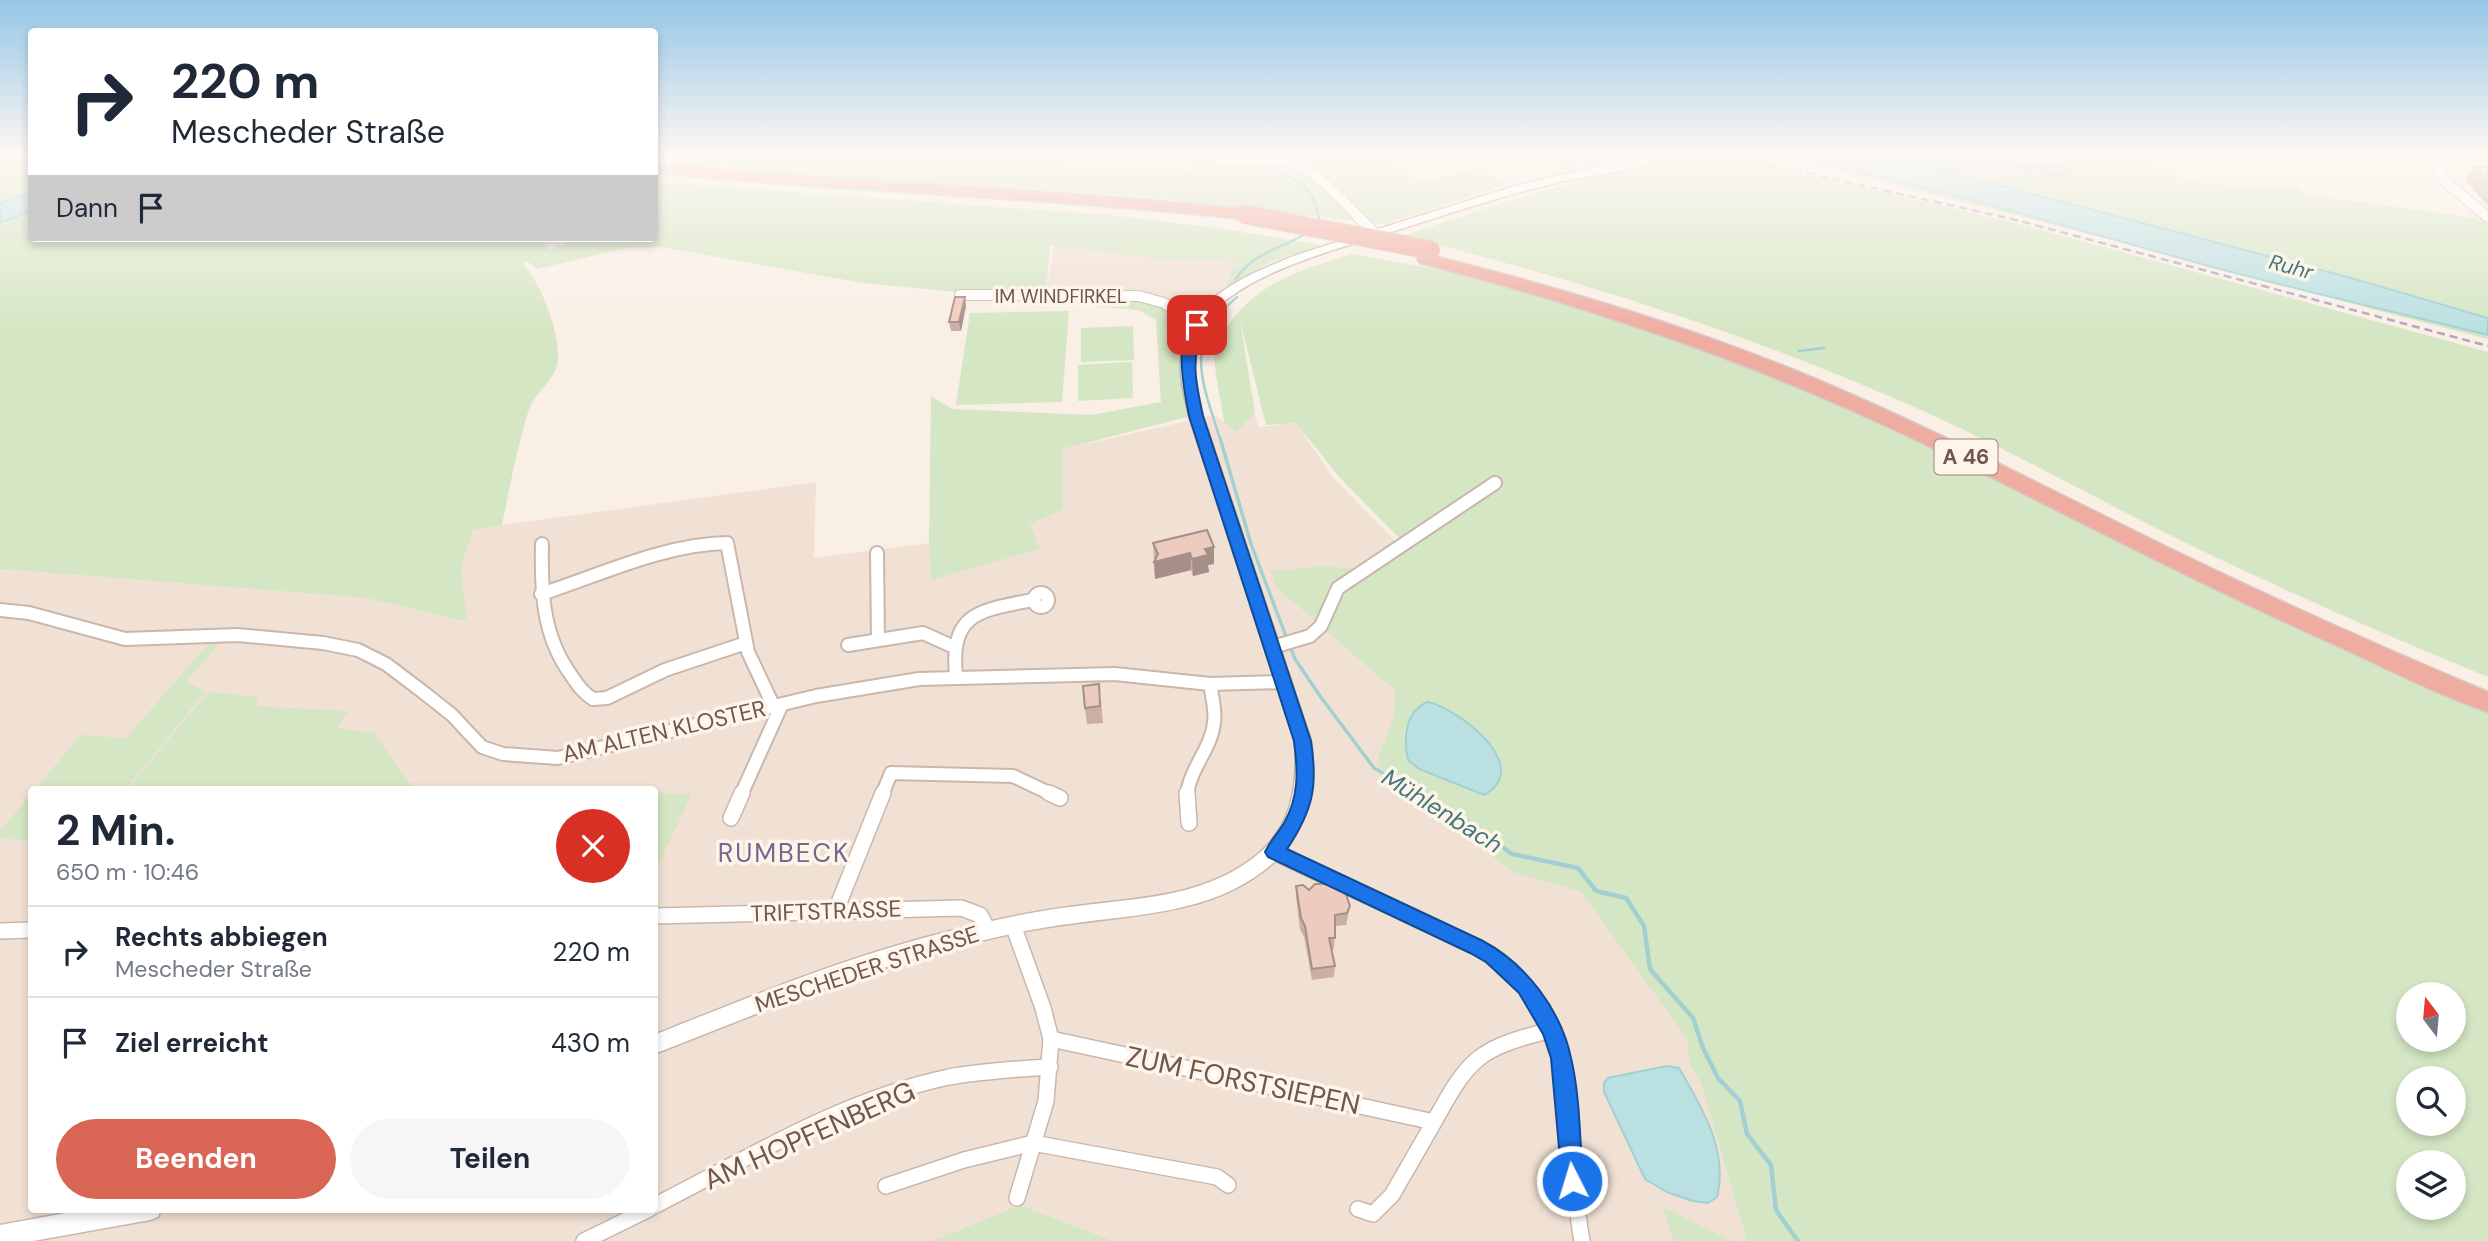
<!DOCTYPE html>
<html lang="de">
<head>
<meta charset="utf-8">
<style>
  :root { --surface:#fff; --page:#f6f6f7; --text:#1f2937; --muted:#747a83; --line:#e0e1e3; --accent:#d96555 }
  body { margin:0; font-family:"DM Sans",sans-serif; background:var(--page); color:var(--text); height:100vh; display:flex; flex-direction:column; font-size:26px; white-space:nowrap }
  * { box-sizing:border-box; margin:0 }
  p { font-size:23px; color:var(--muted) }
  .icon { flex:none; width:38px; height:38px; fill:none; stroke:currentColor; stroke-width:2; stroke-linecap:round; stroke-linejoin:round }
  .map { position:relative; flex:1; overflow:hidden }
  .sheet { position:absolute; left:28px; top:786px; width:630px; height:427px; display:flex; flex-direction:column; background:var(--surface); border-radius:7px; box-shadow:0 4px 10px #0003 }
  .sheet>* { flex:none }
  .hud { position:absolute; left:28px; top:28px; width:630px; height:214px; border-radius:7px; box-shadow:0 4px 10px #0003; background:#fff; color:var(--text); overflow:hidden }
  .needle { width:46px; rotate:344deg }
  .controls { position:absolute; left:2396px; top:982px; display:grid; gap:14px }
  .controls a { display:grid; place-items:center; width:70px; height:70px; border-radius:50%; background:var(--surface); box-shadow:0 4px 10px #0003; font-size:35px }
  .pin { position:absolute; display:grid; place-items:center; width:60px; height:60px; color:#fff; margin:-30px; border-radius:14px; box-shadow:0 4px 10px #0006 }
  .me { position:absolute; width:77px; margin:-38px; rotate:355deg; stroke-linejoin:round; filter:drop-shadow(0 0 5px #0008) }
  .turn { display:flex; align-items:center; gap:24px; height:147px; padding:0 28px; font-size:32px }
  .turn .icon { width:91px; height:91px; stroke-width:2.5 }
  .turn b { display:block; font-size:49px; line-height:60px }
  .then { display:flex; align-items:center; height:66px; padding:0 28px; background:#0003; gap:14px; font-size:26px }
  .round { display:grid; place-items:center; flex:none; width:74px; height:74px; border-radius:37px; background:var(--page) }
  .summary { display:flex; align-items:center; justify-content:space-between; height:119px; padding:0 28px }
  h1 { font-size:42px; font-weight:700; line-height:52px }
  .primary-button { display:flex; gap:14px; margin-top:auto; padding:14px 28px }
  .primary-button a { flex:1; height:80px; border-radius:42px; background:var(--accent); color:#fff; font-size:28px; font-weight:700; line-height:80px; text-align:center }
  .primary-button a+a { background:var(--page); color:var(--text) }
  ul { padding:0; list-style:none }
  li { display:flex; align-items:center; gap:21px; height:91px; padding:0 28px; border-top:2px solid var(--line) }
  li div { flex:1 }
  li b { display:block; font-size:26px }
  li em { font-style:normal }
  .map>svg:first-child { display:block }
</style>
</head>
<body>
<div class="map">
<svg width="2488" height="1241" viewBox="0 0 2488 1241">
  <rect width="100%" height="100%" fill="#faefe5"/>
  <!-- residential -->
  <path fill="#f1e1d4" fill-rule="evenodd" d="M 1054,245 L 1191,262 L 1233,257 L 1234,265 L 1226,286 L 1199,311 L 1157,298 L 1046,294 Z
    M 1255,413 L 1258,427 L 1296,423 L 1333,477 L 1397,543 L 1351,569 L 1326,566 L 1277,588 L 1395,691 L 1394,716 L 1377,764 L 1512,872 L 1581,892 L 1688,1040 L 1747,1241 L 1114,1241 L 1020,1205 L 932,1241 L 0,1241 L 0,569 L 366,598 L 466,622 L 461,567 L 473,529 L 816,482 L 814,558 L 929,543 L 931,579 L 1029,524 L 1063,510 L 1063,449 L 1214,415 L 1237,432 ZM 32,789 L 654,789 L 654,1209 L 32,1209 Z"/>
  <!-- green -->
  <path fill="#d5e6c4" fill-rule="evenodd" d="M 0,156 L 31,156 L 31,192 L 0,202 Z
    M 654,156 L 940,156 L 1158,166 L 1195,172 L 1187,156 L 1390,156 L 1419,183 L 1482,167 L 1506,185 L 1384,224 L 1138,196 L 813,175 L 655,161 Z
    M 1549,156 L 1714,156 L 1828,179 L 2020,224 L 2488,352 L 2488,677 C 2386,635 2285,591 2186,543 C 2094,498 2005,447 1912,406 C 1747,333 1577,279 1403,236 L 1523,196 L 1600,176 L 1586,166 L 1565,172 Z
    M 1902,156 L 2149,156 C 2175,193 2255,185 2296,186 L 2303,194 L 2488,220 L 2488,318 L 2351,278 L 1926,167 L 2062,174 L 2071,170 Z
    M 1855,171 L 2075,226 L 2206,265 L 2488,335 L 2488,339 C 2276,285 2066,225 1853,176 Z
    M 655,182 L 1109,215 L 1218,228 L 1320,245 L 1273,261 L 1226,286 L 1234,265 L 1232,257 L 1191,262 L 1050,246 L 1046,294 L 955,292 L 863,283 L 661,247 L 626,248 L 537,269 L 527,261 L 523,264 C 541,282 565,343 556,368 C 551,383 534,394 529,409 C 517,447 510,486 502,525 L 473,530 L 461,567 L 467,622 L 366,598 L 0,569 L 0,223 L 31,211 L 32,238 L 537,238 L 549,250 L 572,240 L 570,238 L 654,238 Z
    M 1352,254 L 1462,274 L 1565,303 L 1677,341 L 1810,392 L 2488,710 L 2488,1241 L 1747,1241 L 1701,1084 L 1690,1065 L 1687,1039 L 1581,892 L 1512,872 L 1376,764 L 1394,716 L 1395,691 L 1277,588 L 1271,571 L 1326,566 L 1370,570 L 1401,540 L 1340,478 L 1296,423 L 1266,425 L 1240,321 L 1255,413 L 1237,432 L 1224,422 C 1222,402 1213,372 1215,353 C 1216,344 1221,336 1226,329 C 1255,282 1302,270 1352,254 ZM 1428,702 C 1458,709 1479,735 1500,756 L 1428,772 C 1408,765 1399,741 1408,722 C 1412,714 1422,707 1428,702 ZM 2408,994 L 2454,994 L 2454,1040 L 2408,1040 ZM 2408,1078 L 2454,1078 L 2454,1124 L 2408,1124 ZM 2408,1162 L 2454,1162 L 2454,1208 L 2408,1208 Z
    M 1095,299 L 1148,302 L 1173,314 L 1187,417 L 1063,449 L 1063,510 L 1030,524 L 1040,549 L 931,580 L 929,543 L 931,396 L 952,409 L 1091,415 L 1161,402 L 1156,320 L 1138,310 L 1094,306 Z
    M 1069,311 L 1062,402 L 956,405 L 970,313 Z
    M 1133,326 L 1134,360 L 1081,362 L 1081,328 Z
    M 1132,362 L 1133,398 L 1078,401 L 1078,365 Z
    M 210,642 L 220,643 L 186,682 L 206,691 L 126,789 L 35,789 L 81,735 L 126,738 Z
    M 208,692 L 259,697 L 254,706 L 348,711 L 337,728 L 374,733 L 413,788 L 427,789 L 128,789 Z
    M 655,793 L 692,794 L 655,871 L 654,793 Z
    M 31,794 L 31,841 L 0,838 L 0,831 Z
    M 1020,1205 L 1114,1241 L 932,1241 Z
    M 1662,1206 L 1731,1241 L 1674,1241 Z"/>
  <!-- water -->
  <path fill="#bbe0e2" stroke="#a2d0d2" stroke-width="2" d="M 1784,156 L 1902,156 L 1913,159 L 2063,167 L 2072,170 L 2062,175 L 1930,167 L 2351,278 L 2488,318 L 2488,335 C 2394,312 2299,290 2205,265 C 2065,226 1927,185 1784,156 Z
    M 31,192 L 31,211 L 0,223 L 0,203 Z
    M 1428,702 C 1459,709 1535,767 1484,795 L 1419,769 L 1408,760 C 1403,738 1405,711 1428,702 Z
    M 1667,1066 L 1679,1068 C 1701,1106 1729,1151 1717,1197 L 1708,1203 L 1693,1201 L 1669,1193 L 1645,1179 L 1604,1092 L 1604,1083 L 1608,1078 Z"/>
  <g fill="none" stroke-linecap="round" stroke-linejoin="round">
    <!-- stream-far2 -->
    <path stroke="#a2d0d2" stroke-width="2.5" d="M 1195,156 L 1214,164
      M 1235,167 C 1274,171 1313,172 1319,219 L 1315,223
      M 1236,279 C 1252,253 1281,249 1305,234
      M 1799,351 L 1824,348
      M 1220,439 C 1202,380 1182,343 1237,297"/>
    <!-- stream-far1 -->
    <path stroke="#a2d0d2" stroke-width="3.5" d="M 1220,438 L 1251,544 L 1287,639
      M 1290,646 L 1295,659 L 1320,696 L 1374,768 L 1421,795"/>
    <!-- stream -->
    <path stroke="#a2d0d2" stroke-width="4.5" d="M 1418,793 L 1467,821 L 1512,854 L 1578,868 L 1596,891 L 1626,898 L 1644,926 L 1650,969 L 1693,1018 L 1703,1048 L 1718,1078 L 1740,1101 L 1747,1134 L 1771,1165 L 1776,1210 L 1798,1241"/>
    <!-- minor-far2 casing -->
    <g stroke="#cab7ac" stroke-width="12">
      <path id="minor-far2" d="M 1213,156 C 1236,165 1259,155 1283,160 C 1321,169 1349,210 1376,234
        M 2430,156 L 2447,183 L 2488,217
        M 960,295 L 1139,296 L 1164,303 L 1197,325"/>
    </g>
    <!-- minor-far1 casing -->
    <g stroke="#cab7ac" stroke-width="16">
      <path id="minor-far1" d="M 542,544 C 541,591 542,635 571,675 C 577,684 583,693 593,699 L 607,698 L 665,670 L 746,643
        M 877,553 L 878,640
        M1034 600a7 7 0 1 1 14 0a7 7 0 1 1-14 0Z
        M 541,594 C 600,575 664,544 727,543 L 748,652 L 773,705
        M 0,610 L 29,613 L 125,639 L 238,635 L 323,643 L 358,650 L 386,664 L 423,692 L 452,715 L 482,747 L 503,754 L 558,758 L 816,696 L 919,679 L 1115,674 L 1210,684 L 1284,682
        M 848,645 L 923,633 L 954,647
        M 1273,647 L 1310,636 L 1321,626 L 1338,588 L 1495,483
        M 956,677 C 950,613 977,611 1032,600
        M 741,795 L 782,704
        M 882,795 L 891,773 L 1013,776 L 1053,795
        M 1187,795 C 1190,768 1211,749 1214,723 C 1216,710 1212,697 1210,684"/>
    </g>
    <!-- minor casing -->
    <g stroke="#cab7ac" stroke-width="18">
      <path id="minor" d="M 1049,793 L 1060,798
        M 1187,793 L 1189,823
        M 731,818 L 742,793
        M 1274,852 L 1477,947 C 1592,1017 1561,1128 1582,1241
        M 836,910 L 883,793
        M 654,916 L 961,908 L 980,915 L 988,930
        M 1013,925 L 1043,1008 L 1051,1039 L 1434,1122 C 1470,1056 1479,1048 1552,1030
        M 0,931 L 32,930
        M 886,1186 L 964,1160 L 1033,1143 L 1217,1177 L 1228,1185
        M 1017,1198 L 1046,1101 L 1051,1039
        M 654,1206 C 749,1158 843,1099 949,1077 C 982,1071 1016,1069 1050,1067
        M 1358,1209 L 1373,1214 L 1392,1195 L 1434,1122
        M 584,1241 L 649,1209"/>
    </g>
    <!-- tertiary casing -->
    <g stroke="#cab7ac" stroke-width="3">
      <path id="tertiary" d="M 1645,156 L 1667,156 C 1651,167 1583,177 1560,182 C 1508,194 1458,211 1407,227 C 1350,246 1244,270 1207,319 C 1186,347 1195,384 1203,416 L 1311,741 C 1316,791 1307,837 1266,869 C 1209,914 1137,914 1069,924 C 1029,929 989,938 949,949 C 848,975 752,1016 654,1054 L 654,1035 C 751,996 849,956 950,931 C 990,921 1029,912 1070,907 C 1133,898 1198,899 1252,859 C 1292,829 1298,788 1295,741 L 1189,416 C 1184,395 1178,372 1182,351 C 1191,295 1252,273 1299,254 L 1518,185 Z
        M 88,1209 L 161,1209 L 158,1217 L 150,1220 L 33,1241 L 0,1241 L 0,1225 Z"/>
    </g>
    <!-- motorway casing -->
    <g stroke="#d4ccc9" stroke-width="3">
      <path id="motorway" d="M 654,163 C 850,182 1047,188 1243,209 L 1251,214 L 1243,219 C 1047,198 850,192 654,173 Z
        M 1426,254 C 1555,286 1683,324 1806,375 C 1931,427 2050,490 2171,549 C 2276,600 2381,647 2488,692 L 2488,712 C 2435,694 2384,667 2333,644 C 2194,582 2060,511 1924,444 C 1762,365 1594,308 1420,263 L 1417,259 Z"/>
    </g>
    <!-- minor-far2 -->
    <use href="#minor-far2" stroke="#fff" stroke-width="10"/>
    <!-- minor-far1 -->
    <use href="#minor-far1" stroke="#fff" stroke-width="12"/>
    <!-- minor -->
    <use href="#minor" stroke="#fff" stroke-width="15"/>
    <!-- tertiary -->
    <use href="#tertiary" fill="#fff" fill-rule="evenodd"/>
    <!-- motorway -->
    <use href="#motorway" fill="#efada1" fill-rule="evenodd"/>
    <!-- rail -->
    <path stroke="#b1a4c2" stroke-width="2.5" stroke-dasharray="8 5" stroke-linecap="butt" d="M 1731,156 L 2016,220 L 2488,346"/>
    <!-- motorway-bridge casing -->
    <g stroke="#d4ccc9" stroke-width="20" stroke-linecap="butt">
      <path id="motorway-bridge" d="M 1243,214 L 1431,250"/>
    </g>
    <!-- motorway-bridge -->
    <use href="#motorway-bridge" stroke="#efada1" stroke-width="18"/>
  </g>
  <!-- wall -->
  <path fill="#ccafa4" d="M 2475,167 L 2488,168 L 2488,206 L 2465,180 Z
    M 965,297 L 966,306 L 961,331 L 951,331 L 949,322 Z
    M 1207,530 L 1214,564 L 1208,565 L 1209,572 L 1193,576 L 1191,570 L 1155,579 L 1153,543 Z
    M 1101,701 L 1103,723 L 1087,724 L 1085,708 Z
    M 1296,886 L 1350,906 L 1346,925 L 1335,926 L 1334,949 L 1332,949 L 1335,966 L 1334,977 L 1312,980 L 1304,937 L 1300,929 L 1296,897 Z"/>
  <!-- shaded-wall -->
  <path fill="#a68f86" d="M 965,297 L 966,306 L 961,331 L 959,322 Z
    M 1214,547 L 1214,564 L 1208,565 L 1209,572 L 1193,576 L 1192,559 L 1205,549 Z
    M 1190,553 L 1191,570 L 1155,579 L 1154,562 Z"/>
  <!-- building -->
  <path fill="#edccbf" stroke="#a68f86" stroke-width="2" d="M 2475,167 L 2488,168 L 2488,183 Z
    M 955,297 L 965,297 L 959,322 L 949,322 Z
    M 1207,530 L 1214,547 L 1205,549 L 1208,555 L 1192,559 L 1190,553 L 1154,562 L 1158,554 L 1153,543 Z
    M 1099,684 L 1100,706 L 1085,708 L 1083,686 Z
    M 1342,883 L 1350,906 L 1347,913 L 1335,915 L 1335,938 L 1329,938 L 1335,966 L 1312,969 L 1305,926 L 1301,918 L 1296,886 L 1303,885 L 1309,890 L 1315,884 Z"/>
  <!-- sky -->
  <linearGradient id="sky" x2="0" y2="1"><stop stop-color="#96c6e6"/><stop offset="0.47" stop-color="#fdf8f3"/><stop offset="1" stop-color="#fdf8f3" stop-opacity="0"/></linearGradient>
  <rect width="2488" height="330" fill="url(#sky)"/>
  <!-- route -->
  <path fill="#1a73e8" stroke="#114b97" stroke-width="2" d="M 1197,321 L 1203,325 C 1191,361 1195,380 1203,416 L 1311,741 C 1318,787 1313,810 1287,849 L 1483,941 C 1526,964 1561,1010 1571,1058 C 1580,1095 1580,1143 1583,1181 L 1580,1189 L 1572,1192 L 1565,1189 L 1562,1181 L 1551,1058 L 1543,1034 L 1519,993 L 1486,962 L 1470,953 L 1268,857 L 1265,852 C 1270,841 1278,833 1284,823 C 1299,797 1298,771 1294,741 L 1189,416 C 1185,395 1171,331 1197,321 Z"/>
  <g text-anchor="middle" stroke-width="7" stroke-linejoin="round" paint-order="stroke">
    <!-- far-street labels -->
    <g font-size="19" fill="#70564c" stroke="#fdf4ea">
      <text x="1061" y="303">IM WINDFIRKEL</text>
    </g>
    <!-- far-water labels -->
    <g font-size="21" font-style="italic" fill="#45777b" stroke="#fdf4ea">
      <text transform="translate(2291 267) rotate(15)" y="7">Ruhr</text>
    </g>
    <!-- shield labels -->
    <rect fill="#fdf4ea" stroke="#9a857b" stroke-width="2" x="1934.5" y="439.5" width="63" height="35" rx="5"/>
    <g font-size="21" font-weight="bold" fill="#70564c">
      <text x="1966" y="464">A 46</text>
    </g>
    <!-- street labels -->
    <g font-size="23" fill="#70564c" stroke="#fdf4ea">
      <text transform="translate(664 731) rotate(-13)" y="8">AM ALTEN KLOSTER</text>
      <text transform="translate(826 911) rotate(-2)" y="8">TRIFTSTRASSE</text>
      <text transform="translate(867 969) rotate(-18)" y="8">MESCHEDER STRASSE</text>
    </g>
    <!-- water labels -->
    <g font-size="24" font-style="italic" fill="#45777b" stroke="#fdf4ea">
      <text transform="translate(1442 811) rotate(32)" y="8">Mühlenbach</text>
    </g>
    <!-- quarter labels -->
    <g font-size="26" letter-spacing="2" fill="#7a658c" stroke="#fdf4ea">
      <text x="784" y="862">RUMBECK</text>
    </g>
    <!-- near-street labels -->
    <g font-size="28" fill="#70564c" stroke="#fdf4ea">
      <text transform="translate(1243 1080) rotate(12)" y="10">ZUM FORSTSIEPEN</text>
      <text transform="translate(809 1135) rotate(-24)" y="10">AM HOPFENBERG</text>
    </g>
  </g>
</svg>
<div class="controls">
<a><svg class="needle" viewBox="-14 -14 28 28"><path d="M0-13l5 13h-10z" fill="#e53935"/><path d="M0 13l5-13h-10z" fill="#747a83"/></svg></a>
<a><svg class="icon" aria-label="search" viewBox="0 0 24 24"><circle cx="10" cy="10" r="6"/><path d="M15 15l6 6"/></svg></a>
<a><svg class="icon" aria-label="layers" viewBox="0 0 24 24"><path d="M12 4l9 5-9 5-9-5zM3 14l9 5 9-5"/></svg></a>
</div>
<div class="pin" style="left:1197px;top:325px;background:#d93025"><svg class="icon" aria-label="arrive" viewBox="0 0 24 24"><path d="M6 21V4h12l-3 4 3 4H6"/></svg></div>
<svg class="me" style="left:1572px;top:1181px" viewBox="-20 -20 40 40"><circle r="17" fill="#1a73e8" stroke="#fff" stroke-width="3"/><path d="M0-11L8 9 0 5-8 9z" fill="#fff"/></svg>
<div class="hud">
<div class="turn"><svg class="icon" aria-label="right" viewBox="0 0 24 24"><path d="M7 20v-9h11M14 6l5 5-5 5"/></svg><div><b>220 m</b>Mescheder Straße</div></div>
<div class="then">Dann<svg class="icon" aria-label="arrive" viewBox="0 0 24 24"><path d="M6 21V4h12l-3 4 3 4H6"/></svg></div>
</div>
<section class="sheet">
<div class="summary"><div><h1>2 Min.</h1><p>650 m · 10:46</p></div><a class="round" style="background:#d93025;color:#fff"><svg class="icon" aria-label="close" viewBox="0 0 24 24"><path d="M6 6l12 12M18 6L6 18"/></svg></a></div>
<ul>
<li><svg class="icon" aria-label="right" viewBox="0 0 24 24"><path d="M7 20v-9h11M14 6l5 5-5 5"/></svg><div><b>Rechts abbiegen</b><p>Mescheder Straße</p></div><em>220 m</em></li>
<li><svg class="icon" aria-label="arrive" viewBox="0 0 24 24"><path d="M6 21V4h12l-3 4 3 4H6"/></svg><div><b>Ziel erreicht</b></div><em>430 m</em></li>
</ul>
<div class="primary-button"><a>Beenden</a><a>Teilen</a></div>
</section>
</div>
</body>
</html>
